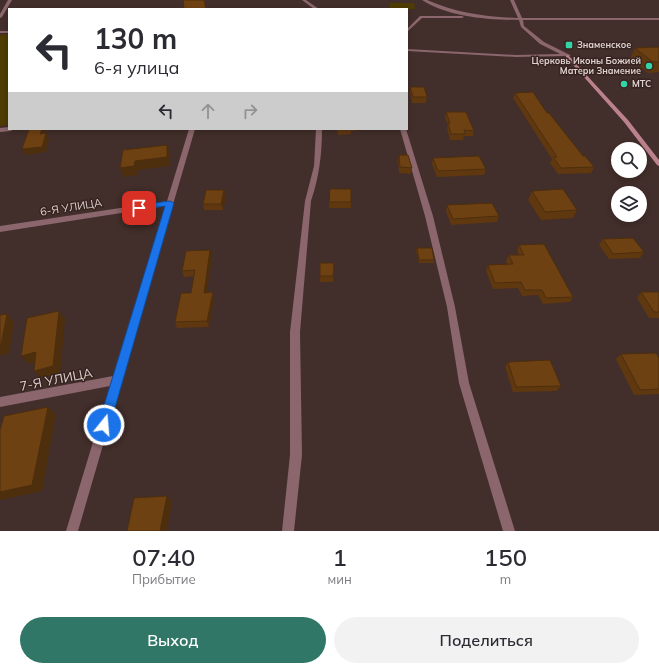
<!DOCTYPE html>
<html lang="ru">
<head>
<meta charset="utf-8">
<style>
  :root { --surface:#fff; --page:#f2f2f3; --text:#2b2b33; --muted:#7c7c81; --accent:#307767 }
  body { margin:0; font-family:Mulish,sans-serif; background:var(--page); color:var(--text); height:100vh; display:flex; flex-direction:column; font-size:15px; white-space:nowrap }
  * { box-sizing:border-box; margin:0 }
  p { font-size:13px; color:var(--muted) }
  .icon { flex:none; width:22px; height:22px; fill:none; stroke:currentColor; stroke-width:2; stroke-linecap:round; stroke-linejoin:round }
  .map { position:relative; height:531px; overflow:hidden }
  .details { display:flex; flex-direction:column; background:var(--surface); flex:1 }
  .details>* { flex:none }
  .banner { position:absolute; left:8px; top:8px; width:400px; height:122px; border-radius:0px; box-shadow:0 2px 6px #0003; background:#fff; color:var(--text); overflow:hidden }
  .tools { position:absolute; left:611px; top:142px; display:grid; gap:8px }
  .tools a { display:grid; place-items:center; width:36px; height:36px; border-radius:50%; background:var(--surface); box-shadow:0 2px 6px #0003; font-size:20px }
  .pin { position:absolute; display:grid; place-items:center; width:34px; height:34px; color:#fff; margin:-17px; border-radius:8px; box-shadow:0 2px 6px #0006 }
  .me { position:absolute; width:44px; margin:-22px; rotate:17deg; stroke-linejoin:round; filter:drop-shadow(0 0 3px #0008) }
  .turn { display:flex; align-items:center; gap:14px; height:84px; padding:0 20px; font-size:18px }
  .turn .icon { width:52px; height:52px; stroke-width:2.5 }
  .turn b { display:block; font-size:28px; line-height:34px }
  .lanes { display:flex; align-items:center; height:38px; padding:0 20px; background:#0003; justify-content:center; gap:20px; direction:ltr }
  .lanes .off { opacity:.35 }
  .eta { display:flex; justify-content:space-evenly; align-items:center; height:68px; text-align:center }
  .eta b { font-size:24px; font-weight:600; line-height:28px }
  .primary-button { display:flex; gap:8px; margin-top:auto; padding:8px 20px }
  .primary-button a { flex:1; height:46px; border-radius:24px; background:var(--accent); color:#fff; font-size:16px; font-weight:600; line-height:46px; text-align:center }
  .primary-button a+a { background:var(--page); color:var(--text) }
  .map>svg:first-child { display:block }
</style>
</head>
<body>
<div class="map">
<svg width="659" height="531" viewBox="0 0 659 531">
  <rect width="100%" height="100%" fill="#422e2a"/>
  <!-- green -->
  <path fill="#4f3c03" d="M 390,3 L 414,3 L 415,9 L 390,9 Z
    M 9,34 L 9,125 L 0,126 L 0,35 Z"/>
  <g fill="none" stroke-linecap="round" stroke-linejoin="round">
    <!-- street -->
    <path fill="#8b666c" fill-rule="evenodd" d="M 8,0 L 12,0 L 2,17 L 0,18 L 0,14 Z
      M 302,0 L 306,0 L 319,9 L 314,9 Z
      M 422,0 L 427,0 C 456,13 487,17 518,18 L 510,0 L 514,0 L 522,18 L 659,18 L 659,20 L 523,20 L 524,26 L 544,42 L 570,55 L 570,56 L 568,57 L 565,56 L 516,57 L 407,51 L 407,49 L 516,55 L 560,54 L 540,44 L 521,27 L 519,20 C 489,20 448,17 422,0 Z
      M 420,16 L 462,16 L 464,17 L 462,18 L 422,18 L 407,32 L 407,29 Z
      M 0,31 L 9,31 L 9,33 L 0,33 Z
      M 9,127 L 9,129 L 14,129 L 11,131 L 0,132 L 0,128 Z
      M 189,129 L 195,129 L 78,531 L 66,531 L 110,386 L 0,407 L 0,397 L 113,376 L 166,206 L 0,232 L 0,226 L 167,201 Z
      M 316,129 L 322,129 C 322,154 319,178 311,201 L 300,332 L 302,455 L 294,531 L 282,531 L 290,455 L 290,332 L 305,201 L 314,166 Z
      M 400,129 L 406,129 L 433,216 L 455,307 L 469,383 L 515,531 L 503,531 L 459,383 L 447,307 L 425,216 Z"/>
    <!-- secondary -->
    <path fill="#bb818c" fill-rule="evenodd" d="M 568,55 L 628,120 L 659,160 L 659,166 L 657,165 L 624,122 L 566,57 L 566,56 Z"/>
  </g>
  <!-- wall -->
  <path fill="#5f3810" d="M 659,47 L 659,72 L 648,73 L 630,58 L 635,48 Z
    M 410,87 L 427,97 L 426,103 L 412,103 L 410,93 Z
    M 515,93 L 547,113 L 583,156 L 594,167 L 591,173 L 558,174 L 550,163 L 552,159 L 513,98 Z
    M 446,112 L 474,131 L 473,136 L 464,136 L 463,140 L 450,140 L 447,128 L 448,125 L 445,118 Z
    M 337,129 L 355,129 L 355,131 L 351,131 L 351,134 L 338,135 Z
    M 399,155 L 412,168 L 411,174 L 399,173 L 398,160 Z
    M 433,158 L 486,169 L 484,175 L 437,177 L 432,164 Z
    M 351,189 L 351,208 L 329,208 L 329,202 Z
    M 224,190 L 226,196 L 223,210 L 204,210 L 203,204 Z
    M 532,191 L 577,210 L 573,218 L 541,220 L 528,200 Z
    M 447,205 L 499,216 L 497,222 L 451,225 L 446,211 Z
    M 603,239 L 644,252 L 640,258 L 609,259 L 599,245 Z
    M 519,245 L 573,297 L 570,302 L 543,304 L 538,295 L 522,296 L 518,288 L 493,289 L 486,271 L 488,265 L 507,264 L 506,261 L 509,255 L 519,255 L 517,251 Z
    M 417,248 L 434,260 L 434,263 L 419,263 L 416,251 Z
    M 212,256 L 206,293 L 213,292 L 214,298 L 209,327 L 177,328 L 175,322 L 191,293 L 194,276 L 184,277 L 182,271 Z
    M 334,263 L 333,282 L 320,282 L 320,276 Z
    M 641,292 L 659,292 L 659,318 L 649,318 L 637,298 Z
    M 621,354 L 659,358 L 659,394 L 634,395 L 616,359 Z
    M 508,362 L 561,386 L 556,391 L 513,392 L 505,367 Z"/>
  <!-- shaded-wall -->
  <path fill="#4d2e0d" d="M 42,129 L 45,129 L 46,131 L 43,140 L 40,134 Z
    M 46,133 L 49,139 L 46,152 L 25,155 L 22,149 Z
    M 167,145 L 170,153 L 169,166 L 138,170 L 138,175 L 124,177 L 120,168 Z
    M 224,190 L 226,196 L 223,210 L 221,204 Z
    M 210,250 L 212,256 L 206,298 L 204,293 Z
    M 213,292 L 214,298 L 209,327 L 207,321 Z
    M 59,311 L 65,319 L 60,374 L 41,378 L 34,371 Z
    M 7,314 L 14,322 L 9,353 L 0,356 L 0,345 Z
    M 36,352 L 44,360 L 29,364 L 21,356 Z
    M 48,407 L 56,414 L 42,491 L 0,500 L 0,492 Z
    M 167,496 L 172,502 L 167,531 L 160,531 Z"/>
  <!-- building -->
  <path fill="#6e4113" stroke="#4d2e0d" d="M 183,0 L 204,0 L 206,9 L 184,9 Z
    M 659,47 L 659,62 L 653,62 L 635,48 Z
    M 410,87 L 424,87 L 427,97 L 413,97 Z
    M 533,92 L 547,113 L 549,113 L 583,156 L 585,156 L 594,167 L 561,168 L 553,157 L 557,157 L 515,93 Z
    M 446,112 L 466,112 L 474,131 L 464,130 L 465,134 L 451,134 L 448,123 L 450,123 Z
    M 29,129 L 42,129 L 40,134 L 46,133 L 42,147 L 22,149 Z
    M 167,145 L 167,157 L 135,161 L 134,166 L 120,168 L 123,150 Z
    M 399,155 L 408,155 L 412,168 L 400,167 Z
    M 479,156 L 486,169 L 438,171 L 433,158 Z
    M 330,189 L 351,189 L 351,202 L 329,202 Z
    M 563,189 L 577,210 L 545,212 L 532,191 Z
    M 206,190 L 224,190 L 221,204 L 203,204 Z
    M 492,203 L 499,216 L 453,219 L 447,205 Z
    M 633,238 L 644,252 L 613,254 L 603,239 Z
    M 544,244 L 573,297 L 546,298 L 542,290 L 525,290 L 521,282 L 495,283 L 488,265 L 513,264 L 509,255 L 524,255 L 519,245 Z
    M 417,248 L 432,248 L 434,260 L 419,260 Z
    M 210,250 L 204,293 L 213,292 L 207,321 L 175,322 L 181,293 L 191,293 L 195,270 L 182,271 L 186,251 Z
    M 320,263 L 334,263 L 333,276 L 320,276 Z
    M 641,292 L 659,292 L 659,312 L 654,312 Z
    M 59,311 L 53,366 L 34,371 L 36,352 L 21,356 L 27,318 Z
    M 7,314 L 1,345 L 0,345 L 0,315 Z
    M 656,353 L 659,358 L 659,389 L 640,390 L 621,354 Z
    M 550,360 L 561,386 L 516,387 L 508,362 Z
    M 48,407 L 32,485 L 0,492 L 0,430 L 4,416 Z
    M 167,496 L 160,531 L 127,531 L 134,498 Z"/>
  <!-- route -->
  <path fill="#1a73e8" stroke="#114b97" d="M 170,201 L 174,203 L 110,425 L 108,430 L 104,431 L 100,430 L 98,425 L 165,206 L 139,210 L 135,208 L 139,205 Z"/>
  <!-- markers -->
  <g fill="#35d4a7" stroke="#372420" stroke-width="1.5">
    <rect x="565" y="41" width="8" height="8" rx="2"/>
    <circle cx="649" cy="66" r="4"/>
    <circle cx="624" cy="84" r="4"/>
  </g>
  <g text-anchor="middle" stroke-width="3" stroke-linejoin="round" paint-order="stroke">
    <!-- far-poi labels -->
    <g font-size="9" font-weight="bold" fill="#dfd2cf" stroke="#372420" text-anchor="start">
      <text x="577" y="48">Знаменское</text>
      <text x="641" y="64" text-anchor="end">Церковь Иконы Божией<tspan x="641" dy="10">Матери Знамение</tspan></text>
      <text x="632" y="87">МТС</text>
    </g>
    <!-- street labels -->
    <g font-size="11" fill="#dfd2cf" stroke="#372420">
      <text transform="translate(71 207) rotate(-9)" y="4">6-Я УЛИЦА</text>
    </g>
    <!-- near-street labels -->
    <g font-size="13" fill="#dfd2cf" stroke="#372420">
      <text transform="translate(56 379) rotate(-11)" y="5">7-Я УЛИЦА</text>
    </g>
  </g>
</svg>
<div class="tools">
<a><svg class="icon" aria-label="search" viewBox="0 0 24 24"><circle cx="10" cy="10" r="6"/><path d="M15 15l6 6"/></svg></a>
<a><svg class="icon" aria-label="layers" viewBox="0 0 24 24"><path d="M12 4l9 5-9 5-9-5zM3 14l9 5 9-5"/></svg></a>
</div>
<div class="pin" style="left:139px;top:208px;background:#d93025"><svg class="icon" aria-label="arrive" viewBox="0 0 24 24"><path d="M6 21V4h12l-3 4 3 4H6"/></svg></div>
<svg class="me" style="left:104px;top:425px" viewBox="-20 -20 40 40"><circle r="17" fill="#1a73e8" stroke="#fff" stroke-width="3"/><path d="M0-11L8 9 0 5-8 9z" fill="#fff"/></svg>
<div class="banner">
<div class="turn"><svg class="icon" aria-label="left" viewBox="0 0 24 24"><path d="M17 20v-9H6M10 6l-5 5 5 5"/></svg><div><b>130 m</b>6-я улица</div></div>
<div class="lanes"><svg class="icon" aria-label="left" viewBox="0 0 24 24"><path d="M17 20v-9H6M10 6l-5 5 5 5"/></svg><svg class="icon off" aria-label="ahead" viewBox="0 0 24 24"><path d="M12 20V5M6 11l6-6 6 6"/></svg><svg class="icon off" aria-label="right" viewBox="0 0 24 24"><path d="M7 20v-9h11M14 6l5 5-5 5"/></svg></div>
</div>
</div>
<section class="details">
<div class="eta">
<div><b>07:40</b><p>Прибытие</p></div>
<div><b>1</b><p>мин</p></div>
<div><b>150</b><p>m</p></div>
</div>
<div class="primary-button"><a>Выход</a><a>Поделиться</a></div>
</section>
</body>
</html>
